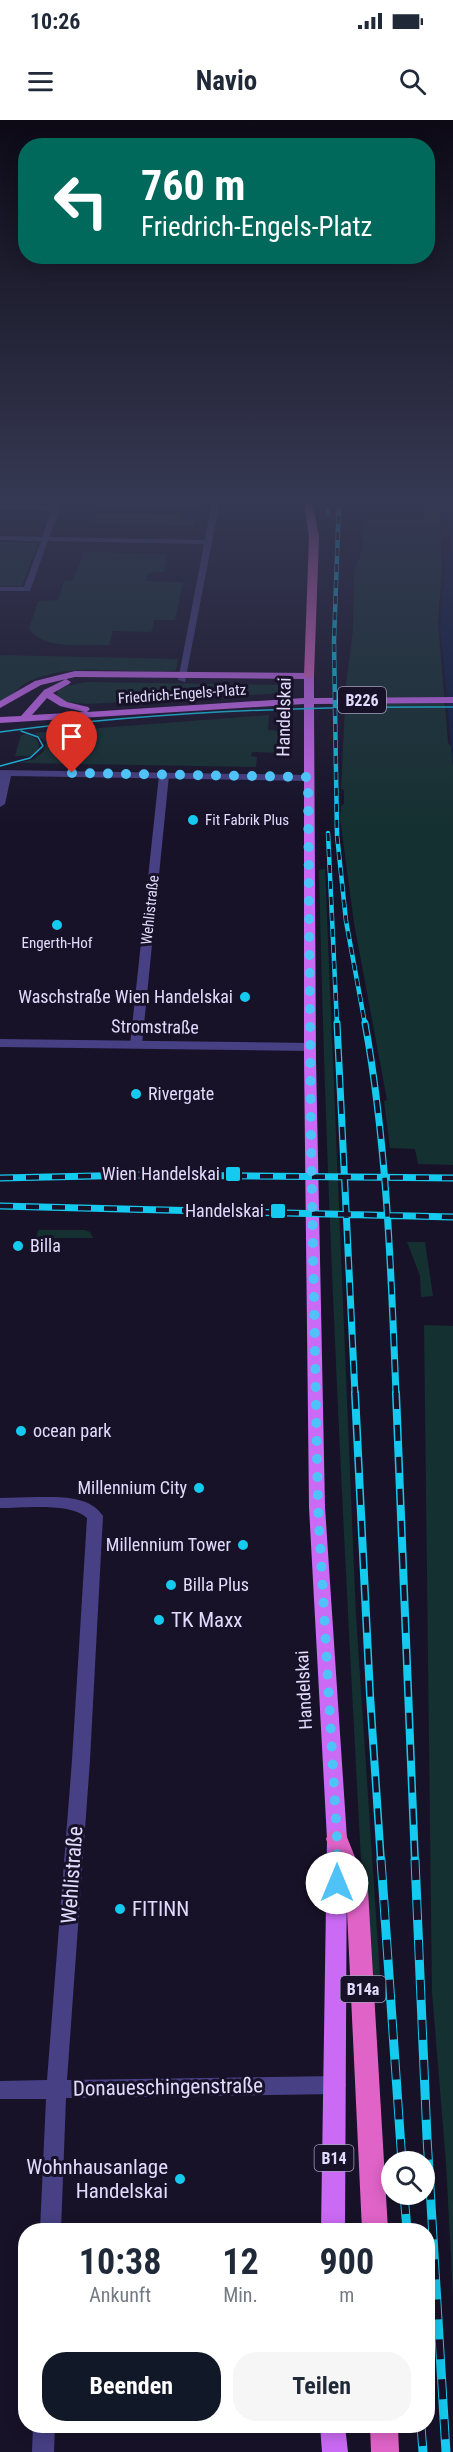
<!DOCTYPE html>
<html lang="de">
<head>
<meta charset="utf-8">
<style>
  :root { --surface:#fff; --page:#f6f6f7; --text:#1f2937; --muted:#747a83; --accent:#111827 }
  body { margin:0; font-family:"Roboto Condensed",sans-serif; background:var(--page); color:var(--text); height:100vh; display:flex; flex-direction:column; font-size:22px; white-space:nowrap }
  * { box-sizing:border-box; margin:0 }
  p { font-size:20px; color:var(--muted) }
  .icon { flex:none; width:33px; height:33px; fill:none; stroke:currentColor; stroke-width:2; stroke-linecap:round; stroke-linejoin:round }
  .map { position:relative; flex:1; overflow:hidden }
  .details { position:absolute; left:18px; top:2103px; width:417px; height:210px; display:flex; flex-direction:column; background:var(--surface); border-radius:24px; box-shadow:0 3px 15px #0003 }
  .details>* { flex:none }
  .guide { position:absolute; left:18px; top:18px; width:417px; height:126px; border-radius:24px; box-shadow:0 3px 15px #0003; background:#00695c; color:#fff; overflow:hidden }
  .fabs { position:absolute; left:381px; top:2031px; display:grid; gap:12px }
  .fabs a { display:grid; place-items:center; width:54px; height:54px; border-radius:50%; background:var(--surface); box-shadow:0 3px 15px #0003; font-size:30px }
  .pin { position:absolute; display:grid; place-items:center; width:51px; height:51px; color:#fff; margin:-62px -26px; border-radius:50% 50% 50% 0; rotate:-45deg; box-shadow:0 0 6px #0007 }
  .pin .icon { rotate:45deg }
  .me { position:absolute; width:66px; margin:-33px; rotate:0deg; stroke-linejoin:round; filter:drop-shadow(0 0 4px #0008) }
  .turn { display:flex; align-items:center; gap:21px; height:126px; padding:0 24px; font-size:27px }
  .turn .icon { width:78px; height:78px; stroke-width:2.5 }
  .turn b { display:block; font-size:42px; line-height:51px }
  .eta { display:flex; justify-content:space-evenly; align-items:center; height:102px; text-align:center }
  .eta b { font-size:36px; font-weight:700; line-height:42px }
  .cta { display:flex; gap:12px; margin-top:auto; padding:12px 24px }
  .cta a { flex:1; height:69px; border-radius:24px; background:var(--accent); color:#fff; font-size:24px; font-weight:700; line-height:69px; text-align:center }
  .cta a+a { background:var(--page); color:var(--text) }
  .status { display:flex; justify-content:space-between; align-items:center; height:42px; padding:0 30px; background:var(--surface); direction:ltr }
  .status svg { height:16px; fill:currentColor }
  header { display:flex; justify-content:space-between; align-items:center; height:78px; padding:0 24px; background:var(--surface); font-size:27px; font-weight:700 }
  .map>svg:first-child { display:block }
</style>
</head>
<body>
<div class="status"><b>10:26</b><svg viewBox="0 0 49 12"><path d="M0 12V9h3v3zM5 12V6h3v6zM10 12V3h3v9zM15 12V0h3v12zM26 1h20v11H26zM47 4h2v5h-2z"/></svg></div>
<header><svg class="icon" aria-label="menu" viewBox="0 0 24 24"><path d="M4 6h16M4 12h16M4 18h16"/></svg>Navio<svg class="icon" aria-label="search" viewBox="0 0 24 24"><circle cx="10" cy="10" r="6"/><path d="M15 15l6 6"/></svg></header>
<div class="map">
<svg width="453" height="2332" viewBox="0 0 453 2332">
  <rect width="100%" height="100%" fill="#171228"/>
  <!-- green -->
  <path fill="#153031" d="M 102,380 L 183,380 L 183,383 L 199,383 L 198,388 L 100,385 Z
    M 424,380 L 439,380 L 442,452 L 438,501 L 448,623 L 451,626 L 453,646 L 453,1045 L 418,1044 L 415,1029 L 390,1028 L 384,981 L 387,980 L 354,803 L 340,698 L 341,686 L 344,684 L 344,670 L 341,669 L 346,565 L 353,509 L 354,452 L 364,425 L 362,411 L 368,399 L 425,399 Z
    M 97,394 L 179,395 L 178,400 L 195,400 L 194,406 L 94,403 Z
    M 0,422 L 38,423 L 22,466 L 0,466 Z
    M 84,432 L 167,434 L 164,452 L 148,453 L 146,461 L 183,462 L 175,500 L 154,500 L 152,511 L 149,512 L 113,511 L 109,525 C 85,524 45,531 29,509 L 38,481 L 58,480 L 64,461 L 73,460 Z
    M 0,535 L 178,539 L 176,550 L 172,551 C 127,554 77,542 34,559 C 19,565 13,576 0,582 Z
    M 87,562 L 281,565 L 284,573 L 87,584 L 66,582 L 57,576 L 58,570 L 67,566 Z
    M 269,595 L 268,610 L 282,611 L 280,633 L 252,632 L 251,636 L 257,637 L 256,647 L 19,643 L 34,639 L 44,631 L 46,622 L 34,613 Z
    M 26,614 C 34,617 41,620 38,630 L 30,636 L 15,636 L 21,615 Z
    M 325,749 L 356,1496 L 381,1871 L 368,1870 C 348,1497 327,1124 319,750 Z
    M 38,1110 L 85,1110 L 90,1112 L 93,1118 L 36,1118 Z
    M 407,1122 L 425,1122 L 433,1176 L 421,1177 L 420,1156 Z
    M 424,1205 L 453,1206 L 453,2176 L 446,2043 L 432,1872 Z"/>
  <!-- water -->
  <path fill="#0e1e44" d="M 444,380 L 453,380 L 453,646 L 440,506 L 446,437 L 450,436 L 448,401 Z"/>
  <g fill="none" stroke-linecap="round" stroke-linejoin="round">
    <!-- minor -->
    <path fill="#474084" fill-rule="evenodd" d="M 55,380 L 63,380 L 49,417 L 205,420 L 212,380 L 220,380 L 185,562 L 178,560 L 204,424 L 48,421 L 30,471 L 0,471 L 0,467 L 24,467 L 41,421 L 0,420 L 0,416 L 42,417 L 52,390 L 0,389 L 0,385 L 53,386 Z
      M 164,652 L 169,655 L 142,925 L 136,928 L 130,925 L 159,655 Z
      M 37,1377 C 58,1377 90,1375 103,1396 L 90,1640 L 67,1960 L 336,1956 L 343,1958 L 346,1965 L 343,1972 L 336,1974 L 66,1978 L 61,2110 L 40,2110 L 46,1979 L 0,1979 L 0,1961 L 47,1960 L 72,1640 L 87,1398 C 71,1382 22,1388 0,1388 L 0,1378 Z
      M 33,2306 L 55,2306 L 54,2332 L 32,2332 Z"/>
    <!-- tertiary -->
    <path fill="#474084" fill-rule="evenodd" d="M 0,650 L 308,655 L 313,658 L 308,661 L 11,656 L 5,684 L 0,687 Z
      M 0,919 L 310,923 L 316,927 L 310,931 L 0,927 Z"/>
    <!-- primary -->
    <path fill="#cb6af5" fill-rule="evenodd" d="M 75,551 L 309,553 L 314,556 L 314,578 L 453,577 L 453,583 L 314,584 L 316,939 L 325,1387 L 347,1719 L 345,2110 L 321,2110 L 327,1719 L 309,1387 L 304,939 L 304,584 L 0,603 L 0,597 L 21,596 L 44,570 L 66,559 L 71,562 L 69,564 L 53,573 L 67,582 L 88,587 L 90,589 L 87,592 L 304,578 L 304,559 L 75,557 L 41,565 L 0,588 L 0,581 L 35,561 ZM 47,578 L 60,586 L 84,592 L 32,595 Z
      M 320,2306 L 345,2306 L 348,2332 L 322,2332 Z"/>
    <!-- trunk -->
    <path fill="#e064c8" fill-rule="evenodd" d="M 304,380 L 312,380 L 319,417 L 314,556 L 309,559 L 304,556 L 309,417 Z
      M 337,1710 L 345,1712 L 368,1770 L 388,2110 L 362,2110 L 346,1770 L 326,1719 L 329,1712 Z
      M 370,2306 L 398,2306 L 399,2332 L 371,2332 Z"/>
    <!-- tram -->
    <path stroke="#14caef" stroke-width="1.5" d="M 0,612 C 149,592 302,586 453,587
      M 0,646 L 30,638 L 43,626 L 38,617 L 21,611"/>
    <!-- rail-far3 casing -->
    <g stroke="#14caef" stroke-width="4.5">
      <path id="rail-far3" d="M 326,380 L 328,393
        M 339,380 L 334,521 L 337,715 L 346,801 L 365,904
        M 328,713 L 337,904"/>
    </g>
    <!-- rail-far2 casing -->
    <g stroke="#14caef" stroke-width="7">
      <path id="rail-far2" d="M 337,903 L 355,1274
        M 365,903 C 387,1025 391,1150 396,1274
        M 0,1058 L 142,1055 L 453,1058
        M 0,1086 L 453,1097"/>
    </g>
    <!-- rail-far1 casing -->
    <g stroke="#14caef" stroke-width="8">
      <path id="rail-far1" d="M 355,1273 L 370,1575 L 381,1742
        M 396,1273 L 415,1742"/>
    </g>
    <!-- rail casing -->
    <g stroke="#14caef" stroke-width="9">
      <path id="rail" d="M 381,1740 L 402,2042
        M 415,1740 L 427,2018 L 446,2332
        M 404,2074 L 407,2110
        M 421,2306 L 423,2332"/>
    </g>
    <!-- rail-far3 -->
    <use href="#rail-far3" stroke="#171228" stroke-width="3" stroke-dasharray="8" stroke-linecap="butt"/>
    <!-- rail-far2 -->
    <use href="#rail-far2" stroke="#171228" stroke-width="4.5" stroke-dasharray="13" stroke-linecap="butt"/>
    <!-- rail-far1 -->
    <use href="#rail-far1" stroke="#171228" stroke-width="5" stroke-dasharray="16" stroke-linecap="butt"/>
    <!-- rail -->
    <use href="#rail" stroke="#171228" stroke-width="7" stroke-dasharray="20" stroke-linecap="butt"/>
  </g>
  <!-- sky -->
  <linearGradient id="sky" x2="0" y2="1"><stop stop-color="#0d0a16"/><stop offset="0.54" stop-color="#363953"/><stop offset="1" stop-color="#363953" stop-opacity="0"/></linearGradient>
  <rect width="453" height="707" fill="url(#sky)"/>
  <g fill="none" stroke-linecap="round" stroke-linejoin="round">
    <!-- route -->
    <path stroke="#4fc3f7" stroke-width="10" stroke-dasharray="0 18" d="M 72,653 L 308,657 L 311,1026 L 318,1387 L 337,1719 L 337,1763"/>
  </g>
  <!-- markers -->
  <g fill="#14caef" stroke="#171228" stroke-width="2">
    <circle cx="193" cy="700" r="6"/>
    <circle cx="57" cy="805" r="6"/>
    <circle cx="245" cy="877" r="6"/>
    <circle cx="136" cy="974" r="6"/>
    <rect x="225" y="1046" width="16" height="16" rx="3"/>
    <rect x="270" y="1083" width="16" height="16" rx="3"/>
    <circle cx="18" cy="1126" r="6"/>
    <circle cx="21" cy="1311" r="6"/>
    <circle cx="199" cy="1368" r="6"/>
    <circle cx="243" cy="1425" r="6"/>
    <circle cx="171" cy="1465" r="6"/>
    <circle cx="159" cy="1500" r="6"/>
    <circle cx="120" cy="1789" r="6"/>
    <circle cx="180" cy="2059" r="6"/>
  </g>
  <g text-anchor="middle" stroke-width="6" stroke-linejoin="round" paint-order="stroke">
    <!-- far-street labels -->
    <g font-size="15" fill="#e1dbfd" stroke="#171228">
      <text transform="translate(182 574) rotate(-4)" y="5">Friedrich-Engels-Platz</text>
      <text transform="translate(150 790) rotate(-84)" y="5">Wehlistraße</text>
    </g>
    <!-- far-poi labels -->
    <g font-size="15" fill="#e1dbfd" stroke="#171228" text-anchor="start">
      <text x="205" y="705">Fit Fabrik Plus</text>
      <text x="57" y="828" text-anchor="middle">Engerth-Hof</text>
    </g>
    <!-- shield labels -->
    <g fill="#171228" stroke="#a49fbd" stroke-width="1.5">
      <rect x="338" y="567" width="48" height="26" rx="4.5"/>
      <rect x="340.5" y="1856" width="45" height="26" rx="4.5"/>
      <rect x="314.5" y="2025" width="39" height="26" rx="4.5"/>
    </g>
    <g font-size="16" font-weight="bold" fill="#e1dbfd">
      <text x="362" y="586">B226</text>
      <text x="363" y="1875">B14a</text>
      <text x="334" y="2044">B14</text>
    </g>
    <!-- street labels -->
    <g font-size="18" fill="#e1dbfd" stroke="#171228">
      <text transform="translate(284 597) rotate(-89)" y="6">Handelskai</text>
      <text transform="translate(155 907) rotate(1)" y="6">Stromstraße</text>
      <text transform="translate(304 1570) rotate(-93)" y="6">Handelskai</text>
    </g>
    <!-- poi labels -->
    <g font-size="18" fill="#e1dbfd" stroke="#171228" text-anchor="end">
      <text x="233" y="883">Waschstraße Wien Handelskai</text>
      <text x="148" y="980" text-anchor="start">Rivergate</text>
      <text x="220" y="1060">Wien Handelskai</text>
      <text x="264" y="1097">Handelskai</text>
      <text x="30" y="1132" text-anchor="start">Billa</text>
      <text x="33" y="1317" text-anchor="start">ocean park</text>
      <text x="187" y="1374">Millennium City</text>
      <text x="231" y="1431">Millennium Tower</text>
      <text x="183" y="1471" text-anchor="start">Billa Plus</text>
    </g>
    <!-- near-poi labels -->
    <g font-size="21" fill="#e1dbfd" stroke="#171228" text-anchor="start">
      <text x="171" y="1507">TK Maxx</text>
      <text x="132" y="1796">FITINN</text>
      <text x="168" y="2054" text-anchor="end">Wohnhausanlage<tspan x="168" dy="24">Handelskai</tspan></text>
    </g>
    <!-- near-street labels -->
    <g font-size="21" fill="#e1dbfd" stroke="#171228">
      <text transform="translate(72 1755) rotate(-86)" y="7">Wehlistraße</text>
      <text transform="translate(168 1967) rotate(-1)" y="7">Donaueschingenstraße</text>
    </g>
  </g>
</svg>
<div class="fabs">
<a><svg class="icon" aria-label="search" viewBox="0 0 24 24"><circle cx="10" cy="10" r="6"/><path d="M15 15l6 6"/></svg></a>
</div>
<div class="pin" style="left:72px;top:653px;background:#d93025"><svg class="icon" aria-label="arrive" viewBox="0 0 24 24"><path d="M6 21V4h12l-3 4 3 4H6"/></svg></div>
<svg class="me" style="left:337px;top:1763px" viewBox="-20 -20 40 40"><circle r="19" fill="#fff"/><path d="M0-13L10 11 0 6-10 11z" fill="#4fc3f7"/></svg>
<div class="guide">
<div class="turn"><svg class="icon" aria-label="left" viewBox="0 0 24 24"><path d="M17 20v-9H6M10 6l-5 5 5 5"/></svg><div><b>760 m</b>Friedrich-Engels-Platz</div></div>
</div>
<section class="details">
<div class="eta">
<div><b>10:38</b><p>Ankunft</p></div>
<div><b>12</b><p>Min.</p></div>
<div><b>900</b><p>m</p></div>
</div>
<div class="cta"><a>Beenden</a><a>Teilen</a></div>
</section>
</div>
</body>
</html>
